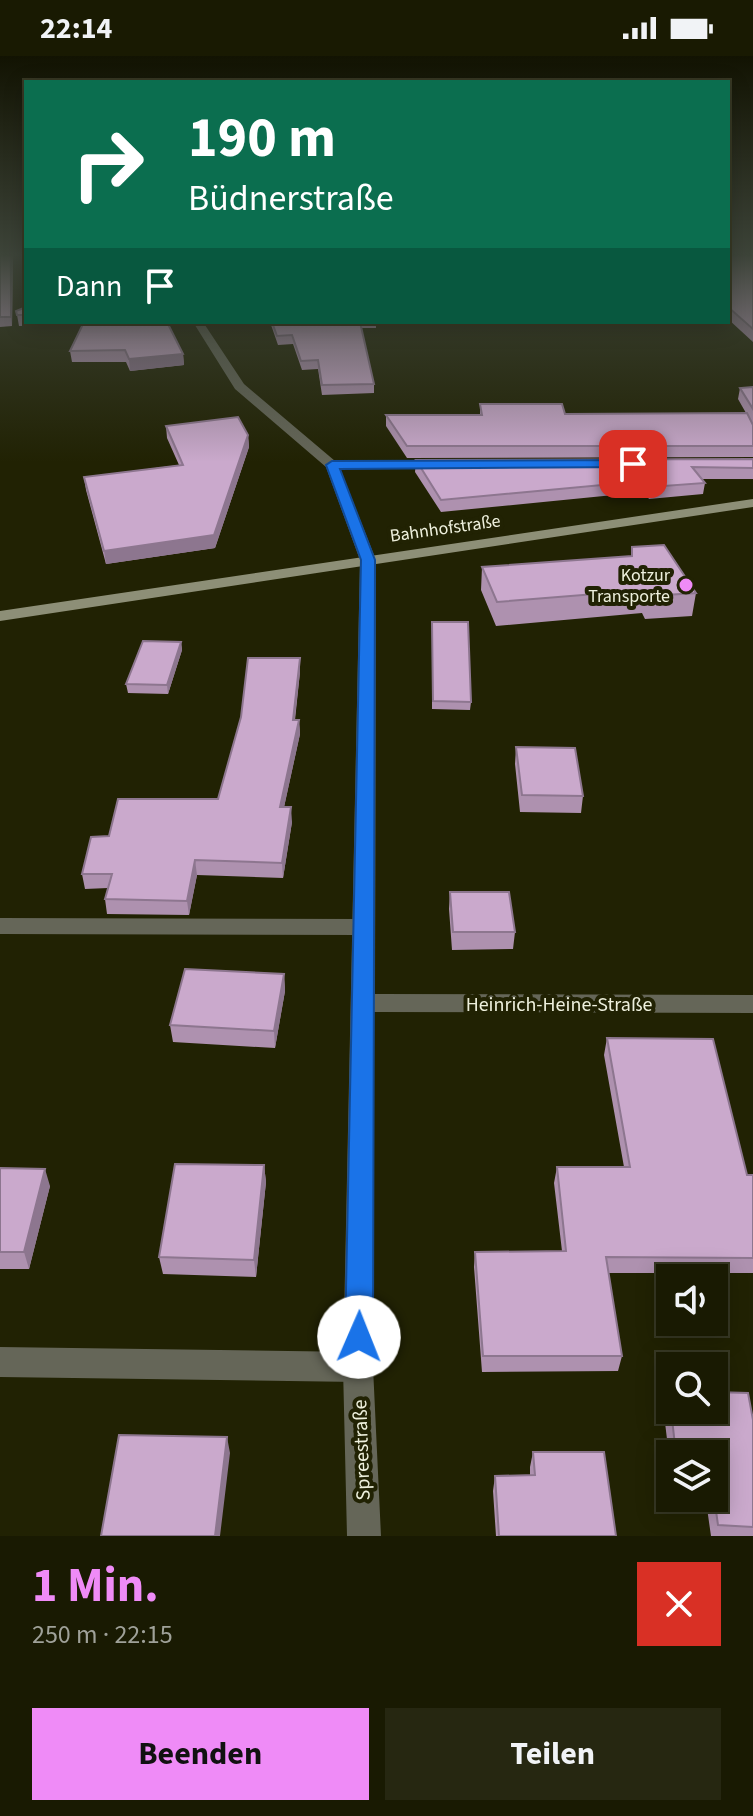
<!DOCTYPE html>
<html lang="de">
<head>
<meta charset="utf-8">
<style>
  :root { --surface:#191a02; --page:#262711; --text:#f1f3f6; --muted:#9fa199; --line:#373824; --accent:#ef8bf7 }
  body { margin:0; font-family:"Source Sans 3",sans-serif; background:var(--page); color:var(--text); height:100vh; display:flex; flex-direction:column; font-size:30px; white-space:nowrap }
  * { box-sizing:border-box; margin:0 }
  p { font-size:26px; color:var(--muted) }
  .icon { flex:none; width:44px; height:44px; fill:none; stroke:currentColor; stroke-width:2; stroke-linecap:round; stroke-linejoin:round }
  .map { position:relative; height:1480px; overflow:hidden }
  .details { display:flex; flex-direction:column; background:var(--surface); flex:1 }
  .details>* { flex:none }
  .guide { position:absolute; left:24px; top:24px; width:706px; height:244px; border-radius:0px; box-shadow:0 4px 20px #0003,0 0 0 2px var(--line); background:#0b6e4f; color:#fff; overflow:hidden }
  .controls { position:absolute; left:656px; top:1208px; display:grid; gap:16px }
  .controls a { display:grid; place-items:center; width:72px; height:72px; border-radius:0px; background:var(--surface); box-shadow:0 4px 20px #0003,0 0 0 2px var(--line); font-size:40px }
  .pin { position:absolute; display:grid; place-items:center; width:68px; height:68px; color:#fff; margin:-34px; border-radius:16px; box-shadow:0 4px 12px #0006 }
  .me { position:absolute; width:88px; margin:-44px; rotate:1deg; stroke-linejoin:round; filter:drop-shadow(0 0 6px #0008) }
  .turn { display:flex; align-items:center; gap:28px; height:168px; padding:0 32px; font-size:36px }
  .turn .icon { width:104px; height:104px; stroke-width:2.5 }
  .turn b { display:block; font-size:56px; line-height:68px }
  .then { display:flex; align-items:center; height:76px; padding:0 32px; background:#0003; gap:16px; font-size:30px }
  .round { display:grid; place-items:center; flex:none; width:84px; height:84px; border-radius:0px; background:var(--page) }
  .head { display:flex; align-items:center; justify-content:space-between; height:136px; padding:0 32px }
  h1 { font-size:48px; font-weight:700; line-height:60px; color:var(--accent) }
  .cta { display:flex; gap:16px; margin-top:auto; padding:16px 32px }
  .cta a { flex:1; height:92px; border-radius:0px; background:var(--accent); color:#111; font-size:32px; font-weight:700; line-height:92px; text-align:center }
  .cta a+a { background:var(--page); color:var(--text) }
  .status { display:flex; justify-content:space-between; align-items:center; height:56px; padding:0 40px; background:var(--surface); direction:ltr }
  .status svg { height:22px; fill:currentColor }
  .map>svg:first-child { display:block }
</style>
</head>
<body>
<div class="status"><b>22:14</b><svg viewBox="0 0 49 12"><path d="M0 12V9h3v3zM5 12V6h3v6zM10 12V3h3v9zM15 12V0h3v12zM26 1h20v11H26zM47 4h2v5h-2z"/></svg></div>
<div class="map">
<svg width="753" height="1480" viewBox="0 0 753 1480">
  <rect width="100%" height="100%" fill="#212203"/>
  <g fill="none" stroke-linecap="round" stroke-linejoin="round">
    <!-- lane -->
    <path fill="#656658" fill-rule="evenodd" d="M 0,862 L 362,863 L 370,865 L 373,871 L 370,877 L 362,879 L 0,878 Z
      M 0,1291 L 358,1296 L 369,1300 L 373,1311 L 369,1322 L 358,1326 L 0,1321 Z"/>
    <!-- street -->
    <path fill="#656658" fill-rule="evenodd" d="M 193,266 L 203,266 L 244,328 L 335,405 L 440,405 L 447,409 L 440,413 L 340,413 L 376,504 L 375,938 L 753,939 L 753,957 L 374,956 L 373,1311 L 381,1480 L 347,1480 L 343,1311 L 360,504 L 326,411 L 235,333 Z"/>
    <!-- secondary -->
    <path fill="#8d8f77" fill-rule="evenodd" d="M 753,443 L 753,451 L 0,565 L 0,555 Z"/>
  </g>
  <!-- wall -->
  <path fill="#ae91af" d="M 0,198 L 13,198 L 12,270 L 0,271 Z
    M 728,198 L 753,198 L 750,199 L 753,201 L 753,286 L 728,263 Z
    M 17,259 L 26,259 L 26,266 L 167,266 L 183,298 L 184,309 L 130,315 L 126,306 L 72,306 L 70,295 L 82,269 L 19,270 Z
    M 270,266 L 376,266 L 376,272 L 361,272 L 374,328 L 374,337 L 322,339 L 318,313 L 302,314 L 293,288 L 278,289 Z
    M 753,331 L 753,401 L 407,402 L 386,370 L 386,359 L 480,359 L 480,348 L 565,358 L 746,357 L 738,343 L 740,332 Z
    M 166,370 L 248,379 L 249,391 L 215,492 L 106,508 L 86,434 L 84,421 L 179,409 L 167,382 Z
    M 753,403 L 753,423 L 702,423 L 705,427 L 703,438 L 649,443 L 644,436 L 441,456 L 415,416 L 416,404 Z
    M 632,491 L 696,537 L 692,560 L 645,563 L 642,557 L 496,570 L 481,534 L 482,511 L 631,500 Z
    M 432,566 L 471,646 L 470,654 L 432,653 Z
    M 181,586 L 182,594 L 168,638 L 128,637 L 126,628 Z
    M 300,602 L 300,616 L 295,664 L 299,664 L 300,678 L 284,751 L 292,766 L 283,822 L 197,819 L 189,859 L 107,858 L 105,843 L 108,832 L 85,833 L 82,818 L 109,780 L 218,743 Z
    M 516,691 L 583,740 L 581,757 L 520,756 L 515,708 Z
    M 450,836 L 515,876 L 513,893 L 452,894 L 449,853 Z
    M 284,918 L 285,935 L 275,992 L 173,986 L 170,969 Z
    M 607,982 L 747,1119 L 753,1119 L 753,1217 L 608,1217 L 622,1300 L 618,1315 L 482,1316 L 474,1211 L 475,1196 L 562,1195 L 554,1127 L 557,1111 L 624,1111 L 604,999 Z
    M 264,1109 L 266,1126 L 256,1221 L 163,1218 L 159,1201 Z
    M 0,1112 L 50,1130 L 29,1213 L 0,1213 Z
    M 669,1335 L 670,1335 L 670,1354 L 714,1354 L 753,1364 L 753,1480 L 711,1480 L 706,1445 L 676,1442 L 714,1442 L 714,1398 L 670,1398 L 670,1408 L 663,1350 Z
    M 533,1396 L 616,1480 L 496,1480 L 493,1435 L 495,1420 L 530,1419 L 530,1411 Z"/>
  <!-- shaded-wall -->
  <path fill="#8d768f" d="M 11,198 L 13,198 L 12,270 L 11,261 Z
    M 183,298 L 184,309 L 130,315 L 129,303 Z
    M 248,379 L 249,391 L 215,492 L 106,508 L 104,495 Z
    M 181,586 L 182,594 L 168,638 L 167,629 Z
    M 300,602 L 300,616 L 293,678 L 293,664 Z
    M 299,664 L 300,678 L 281,765 L 280,751 Z
    M 291,751 L 292,766 L 283,822 L 282,807 Z
    M 195,804 L 197,819 L 189,859 L 187,845 Z
    M 284,918 L 285,935 L 275,992 L 274,975 Z
    M 264,1109 L 266,1126 L 256,1221 L 254,1204 Z
    M 45,1113 L 50,1130 L 29,1213 L 24,1196 Z
    M 227,1381 L 230,1397 L 220,1480 L 215,1480 Z"/>
  <!-- building -->
  <path fill="#caa9cc" stroke="#8d768f" stroke-width="2" d="M 0,198 L 11,198 L 11,261 L 0,261 Z
    M 728,198 L 750,198 L 753,201 L 753,273 L 728,251 Z
    M 26,251 L 26,259 L 17,259 L 16,255 Z
    M 84,266 L 167,266 L 183,298 L 129,303 L 125,294 L 70,295 Z
    M 272,266 L 360,266 L 374,328 L 322,329 L 318,304 L 301,305 L 292,279 L 277,280 Z
    M 753,331 L 753,353 L 740,332 Z
    M 480,348 L 562,348 L 565,358 L 747,357 L 753,369 L 753,390 L 407,390 L 386,359 L 482,359 Z
    M 238,361 L 248,379 L 214,479 L 104,495 L 84,421 L 183,409 L 166,370 Z
    M 753,403 L 753,412 L 692,411 L 705,427 L 650,431 L 645,425 L 441,444 L 416,404 Z
    M 664,489 L 696,537 L 649,540 L 645,534 L 497,546 L 482,511 L 632,500 L 632,491 Z
    M 432,566 L 468,566 L 471,646 L 433,645 Z
    M 143,585 L 181,586 L 167,629 L 126,628 Z
    M 248,602 L 300,602 L 293,664 L 299,664 L 280,751 L 291,751 L 282,807 L 195,804 L 187,845 L 105,843 L 112,818 L 82,818 L 91,781 L 109,780 L 118,743 L 218,743 L 241,661 Z
    M 516,691 L 575,692 L 583,740 L 522,739 Z
    M 450,836 L 509,836 L 515,876 L 453,876 Z
    M 185,913 L 284,918 L 274,975 L 170,969 Z
    M 607,982 L 713,983 L 747,1119 L 753,1119 L 753,1202 L 606,1201 L 622,1300 L 483,1300 L 475,1196 L 566,1195 L 557,1111 L 630,1111 Z
    M 175,1108 L 264,1109 L 254,1204 L 159,1201 Z
    M 0,1112 L 45,1113 L 24,1196 L 0,1196 Z
    M 714,1336 L 748,1337 L 753,1364 L 753,1471 L 718,1469 L 714,1441 L 714,1398 L 676,1398 L 671,1354 L 714,1354 Z
    M 119,1379 L 227,1381 L 215,1480 L 101,1480 Z
    M 533,1396 L 604,1396 L 616,1480 L 499,1480 L 495,1420 L 535,1419 Z"/>
  <!-- sky -->
  <linearGradient id="sky" x2="0" y2="1"><stop stop-color="#121302"/><stop offset="0.49" stop-color="#3d4439"/><stop offset="1" stop-color="#3d4439" stop-opacity="0"/></linearGradient>
  <rect width="753" height="406" fill="url(#sky)"/>
  <!-- route -->
  <path fill="#1a73e8" stroke="#114b97" stroke-width="2" d="M 633,404 L 639,408 L 637,411 L 340,413 L 375,504 L 373,1281 L 369,1290 L 359,1294 L 349,1290 L 345,1281 L 361,504 L 326,409 L 332,405 Z"/>
  <!-- markers -->
  <circle fill="#ef8bf7" stroke="#212203" stroke-width="3" cx="686" cy="529" r="8"/>
  <g text-anchor="middle" stroke-width="8" stroke-linejoin="round" paint-order="stroke">
    <!-- far-street labels -->
    <g font-size="18" fill="#eef0dd" stroke="#212203">
      <text transform="translate(445 472) rotate(-8)" y="6">Bahnhofstraße</text>
    </g>
    <!-- far-poi labels -->
    <g font-size="18" fill="#eef0dd" stroke="#212203" text-anchor="end">
      <text x="670" y="525">Kotzur<tspan x="670" dy="21">Transporte</tspan></text>
    </g>
    <!-- street labels -->
    <g font-size="20" fill="#eef0dd" stroke="#212203">
      <text x="559" y="955">Heinrich-Heine-Straße</text>
      <text transform="translate(361 1394) rotate(-92)" y="7">Spreestraße</text>
    </g>
  </g>
</svg>
<div class="controls">
<a><svg class="icon" aria-label="sound" viewBox="0 0 24 24"><path d="M4 9h4l5-4v14l-5-4H4zM17 9q2 3 0 6"/></svg></a>
<a><svg class="icon" aria-label="search" viewBox="0 0 24 24"><circle cx="10" cy="10" r="6"/><path d="M15 15l6 6"/></svg></a>
<a><svg class="icon" aria-label="layers" viewBox="0 0 24 24"><path d="M12 4l9 5-9 5-9-5zM3 14l9 5 9-5"/></svg></a>
</div>
<div class="pin" style="left:633px;top:408px;background:#d93025"><svg class="icon" aria-label="arrive" viewBox="0 0 24 24"><path d="M6 21V4h12l-3 4 3 4H6"/></svg></div>
<svg class="me" style="left:359px;top:1281px" viewBox="-20 -20 40 40"><circle r="19" fill="#fff"/><path d="M0-13L10 11 0 6-10 11z" fill="#1a73e8"/></svg>
<div class="guide">
<div class="turn"><svg class="icon" aria-label="right" viewBox="0 0 24 24"><path d="M7 20v-9h11M14 6l5 5-5 5"/></svg><div><b>190 m</b>Büdnerstraße</div></div>
<div class="then">Dann<svg class="icon" aria-label="arrive" viewBox="0 0 24 24"><path d="M6 21V4h12l-3 4 3 4H6"/></svg></div>
</div>
</div>
<section class="details">
<div class="head"><div><h1>1 Min.</h1><p>250 m · 22:15</p></div><a class="round" style="background:#d93025;color:#fff"><svg class="icon" aria-label="close" viewBox="0 0 24 24"><path d="M6 6l12 12M18 6L6 18"/></svg></a></div>
<div class="cta"><a>Beenden</a><a>Teilen</a></div>
</section>
</body>
</html>
